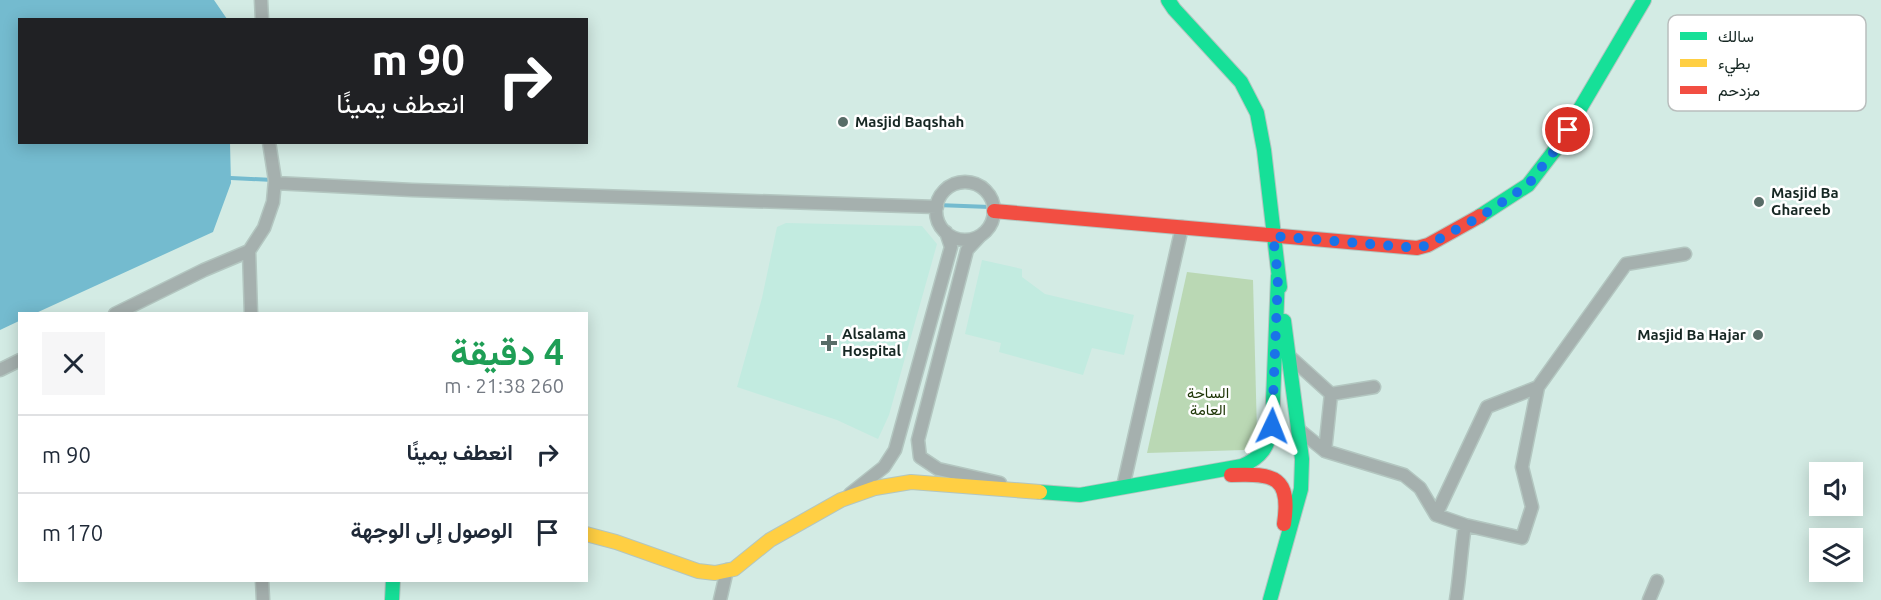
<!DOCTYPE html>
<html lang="ar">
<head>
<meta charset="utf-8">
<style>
  :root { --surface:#fff; --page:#f6f6f7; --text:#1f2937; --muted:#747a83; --line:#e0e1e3 }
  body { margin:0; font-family:Ubuntu,Vazirmatn,sans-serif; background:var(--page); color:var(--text); direction:rtl; height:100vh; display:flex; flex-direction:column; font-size:22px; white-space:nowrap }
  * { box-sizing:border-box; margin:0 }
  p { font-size:20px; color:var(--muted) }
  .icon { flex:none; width:33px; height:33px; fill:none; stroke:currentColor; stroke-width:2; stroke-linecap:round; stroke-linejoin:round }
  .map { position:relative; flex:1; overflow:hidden; direction:ltr }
  .details { position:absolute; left:18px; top:312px; width:570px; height:270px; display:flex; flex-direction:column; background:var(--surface); border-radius:0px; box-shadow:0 3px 15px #0003; direction:rtl }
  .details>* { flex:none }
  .guide { position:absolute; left:18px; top:18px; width:570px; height:126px; border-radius:0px; box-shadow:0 3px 15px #0003; direction:rtl; background:#202124; color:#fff; overflow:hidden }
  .controls { position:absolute; left:1809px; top:462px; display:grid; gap:12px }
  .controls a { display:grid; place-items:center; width:54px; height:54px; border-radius:0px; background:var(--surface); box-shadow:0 3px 15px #0003; font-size:30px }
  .pin { position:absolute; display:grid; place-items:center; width:51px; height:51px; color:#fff; margin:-26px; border:3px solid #fff; border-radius:50%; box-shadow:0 2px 6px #0007 }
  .me { position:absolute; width:66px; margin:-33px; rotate:2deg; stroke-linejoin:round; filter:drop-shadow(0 0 4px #0008) }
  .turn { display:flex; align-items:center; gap:21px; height:126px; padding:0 24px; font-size:27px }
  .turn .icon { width:78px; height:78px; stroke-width:2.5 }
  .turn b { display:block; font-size:42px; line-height:51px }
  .round { display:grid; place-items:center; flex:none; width:63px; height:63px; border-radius:0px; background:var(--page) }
  .headline { display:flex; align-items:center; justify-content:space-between; height:102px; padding:0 24px }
  h1 { font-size:36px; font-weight:700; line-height:45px; color:#1e9e55 }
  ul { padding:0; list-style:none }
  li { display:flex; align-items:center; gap:18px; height:78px; padding:0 24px; border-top:2px solid var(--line) }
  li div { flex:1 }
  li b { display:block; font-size:22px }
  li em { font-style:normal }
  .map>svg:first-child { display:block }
</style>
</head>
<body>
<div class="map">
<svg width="1881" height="600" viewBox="0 0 1881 600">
  <rect width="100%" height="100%" fill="#d3ebe4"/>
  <!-- built -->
  <path fill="#c2ebe0" d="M 786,223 L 922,226 L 937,244 L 889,415 L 878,439 L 837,420 L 737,387 L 762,298 L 777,227 Z
    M 982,260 L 1022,269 L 1022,277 L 1045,294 L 1134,315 L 1124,355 L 1092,348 L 1083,375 L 999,352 L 1001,343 L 965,334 Z"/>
  <!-- green -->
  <path fill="#bad8b4" d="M 1187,272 L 1253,280 L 1257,433 L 1252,445 L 1244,450 L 1147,453 Z"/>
  <!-- water -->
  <path fill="#74bbcf" d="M 0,0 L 214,0 L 227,19 L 20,20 L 20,142 L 230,143 L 231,183 L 213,232 L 36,313 L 20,314 L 19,321 L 0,330 Z"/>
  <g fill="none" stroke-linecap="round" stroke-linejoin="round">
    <!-- stream -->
    <path stroke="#74bbcf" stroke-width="4" d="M 231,178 L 273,180
      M 937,205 L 990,207"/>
    <!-- street casing -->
    <g stroke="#b3c6c0" stroke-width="15">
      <path id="street" d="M 261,0 L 262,20
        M936 211a29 29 0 1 1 58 0a29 29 0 1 1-58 0Z
        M 275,183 L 412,190 L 937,207
        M 981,235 L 967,250 L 918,440 L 920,457 L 938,469 L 1000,483
        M 115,314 L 204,270 L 249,251
        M 251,314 L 249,251 L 264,228 L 273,202 L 275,180 L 269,142
        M 1289,356 L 1331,394 L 1374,387
        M 0,370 L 20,360
        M 1298,429 L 1325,451 L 1404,475 L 1420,488 L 1436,515 L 1465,525 C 1461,550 1460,575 1456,600
        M 1325,451 L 1331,394
        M 1123,487 L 1182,227
        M 850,494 L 884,467 L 895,450 L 951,247 L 946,232
        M 1436,515 L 1487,407 L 1538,387 L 1626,264 L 1685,254
        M 1465,525 L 1522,538 L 1532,507 L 1522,467 L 1538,387
        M 262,580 L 263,600
        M 720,600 L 727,570
        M 1649,600 L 1657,581"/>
    </g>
    <!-- fast casing -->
    <g stroke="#b3c6c0" stroke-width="16">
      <path id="fast" d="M 1168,0 L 1174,9 L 1241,82 L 1257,113 L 1264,150 L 1280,287
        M 1480,216 L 1528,185 L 1558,146 L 1644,0
        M 1040,492 L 1080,495 L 1242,466 C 1262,457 1268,447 1272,426 L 1278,276
        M 392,600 L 393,580
        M 1270,600 L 1301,489 L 1302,459 L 1284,321"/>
    </g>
    <!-- slow casing -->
    <g stroke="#b3c6c0" stroke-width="16">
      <path id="slow" d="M 586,534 L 616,542 L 698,571 L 715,573 L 734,569 L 770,540 L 841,500 L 875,488 L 911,482 L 1040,492"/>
    </g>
    <!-- jam casing -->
    <g stroke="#b3c6c0" stroke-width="16">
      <path id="jam" d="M 994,211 L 1417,248 L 1428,245 L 1480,216
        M 1231,475 C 1275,473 1291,477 1284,524"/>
    </g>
    <!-- street -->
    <use href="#street" stroke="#a5b0ae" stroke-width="12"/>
    <!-- fast -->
    <use href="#fast" stroke="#16e098" stroke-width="14"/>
    <!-- slow -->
    <use href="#slow" stroke="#ffcf43" stroke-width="14"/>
    <!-- jam -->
    <use href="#jam" stroke="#f24e42" stroke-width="14"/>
  </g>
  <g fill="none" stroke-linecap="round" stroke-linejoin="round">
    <!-- route -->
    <path stroke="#1a73e8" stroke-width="10" stroke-dasharray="0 18" d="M 1272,426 L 1278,276 L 1273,236 L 1417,248 L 1428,245 L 1483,215 L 1528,185 L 1558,146 L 1568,130"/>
  </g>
  <!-- markers -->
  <g fill="#586c67" stroke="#fff" stroke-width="2">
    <circle cx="843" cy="122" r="6"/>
    <circle cx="1759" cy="202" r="6"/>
    <circle cx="1758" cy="335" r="6"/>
    <path d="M826 334h6v6h6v6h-6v6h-6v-6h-6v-6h6z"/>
  </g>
  <g text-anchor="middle" stroke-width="5" stroke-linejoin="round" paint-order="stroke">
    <!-- poi labels -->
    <g font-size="15" font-weight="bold" fill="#162723" stroke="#fff" text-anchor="start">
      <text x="855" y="127">Masjid Baqshah</text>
      <text x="1771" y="198">Masjid Ba<tspan x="1771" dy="17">Ghareeb</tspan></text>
      <text x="842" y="339">Alsalama<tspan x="842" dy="17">Hospital</tspan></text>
      <text x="1746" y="340" text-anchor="end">Masjid Ba Hajar</text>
    </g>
    <!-- park labels -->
    <g font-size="15" fill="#203708" stroke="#fff">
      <text x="1208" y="398">الساحة<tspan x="1208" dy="17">العامة</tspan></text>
    </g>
  </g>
  <!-- legend -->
  <rect x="1668" y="15" width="198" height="96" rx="9" fill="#fff" stroke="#b9bebd" stroke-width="1.5"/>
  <rect x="1680" y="32" width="27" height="8" fill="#16e098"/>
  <rect x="1680" y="59" width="27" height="8" fill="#ffcf43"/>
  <rect x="1680" y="86" width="27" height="8" fill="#f24e42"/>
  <g font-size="16" fill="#162723">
    <text x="1718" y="42">سالك</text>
    <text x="1718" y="69">بطيء</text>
    <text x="1718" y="96">مزدحم</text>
  </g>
</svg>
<div class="controls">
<a><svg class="icon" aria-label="sound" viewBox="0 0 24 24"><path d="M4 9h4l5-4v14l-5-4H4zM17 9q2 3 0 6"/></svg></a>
<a><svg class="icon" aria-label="layers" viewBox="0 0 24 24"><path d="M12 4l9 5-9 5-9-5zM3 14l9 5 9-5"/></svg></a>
</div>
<div class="pin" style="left:1568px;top:130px;background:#d93025"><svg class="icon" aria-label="arrive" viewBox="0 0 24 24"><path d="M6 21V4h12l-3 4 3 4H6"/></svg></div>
<svg class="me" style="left:1272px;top:426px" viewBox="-20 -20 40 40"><path d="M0-17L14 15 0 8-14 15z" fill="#1a73e8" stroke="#fff" stroke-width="4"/></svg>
<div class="guide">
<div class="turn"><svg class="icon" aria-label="right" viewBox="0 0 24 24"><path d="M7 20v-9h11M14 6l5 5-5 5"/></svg><div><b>90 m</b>انعطف يمينًا</div></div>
</div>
<section class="details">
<div class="headline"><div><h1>4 دقيقة</h1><p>260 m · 21:38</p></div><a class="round"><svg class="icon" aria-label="close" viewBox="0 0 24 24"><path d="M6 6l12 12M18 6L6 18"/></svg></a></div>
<ul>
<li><svg class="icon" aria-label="right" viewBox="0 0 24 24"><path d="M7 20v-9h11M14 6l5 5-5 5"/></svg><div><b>انعطف يمينًا</b></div><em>90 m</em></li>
<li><svg class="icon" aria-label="arrive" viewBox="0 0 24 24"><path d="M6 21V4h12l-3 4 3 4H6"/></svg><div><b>الوصول إلى الوجهة</b></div><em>170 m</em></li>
</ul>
</section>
</div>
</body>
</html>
